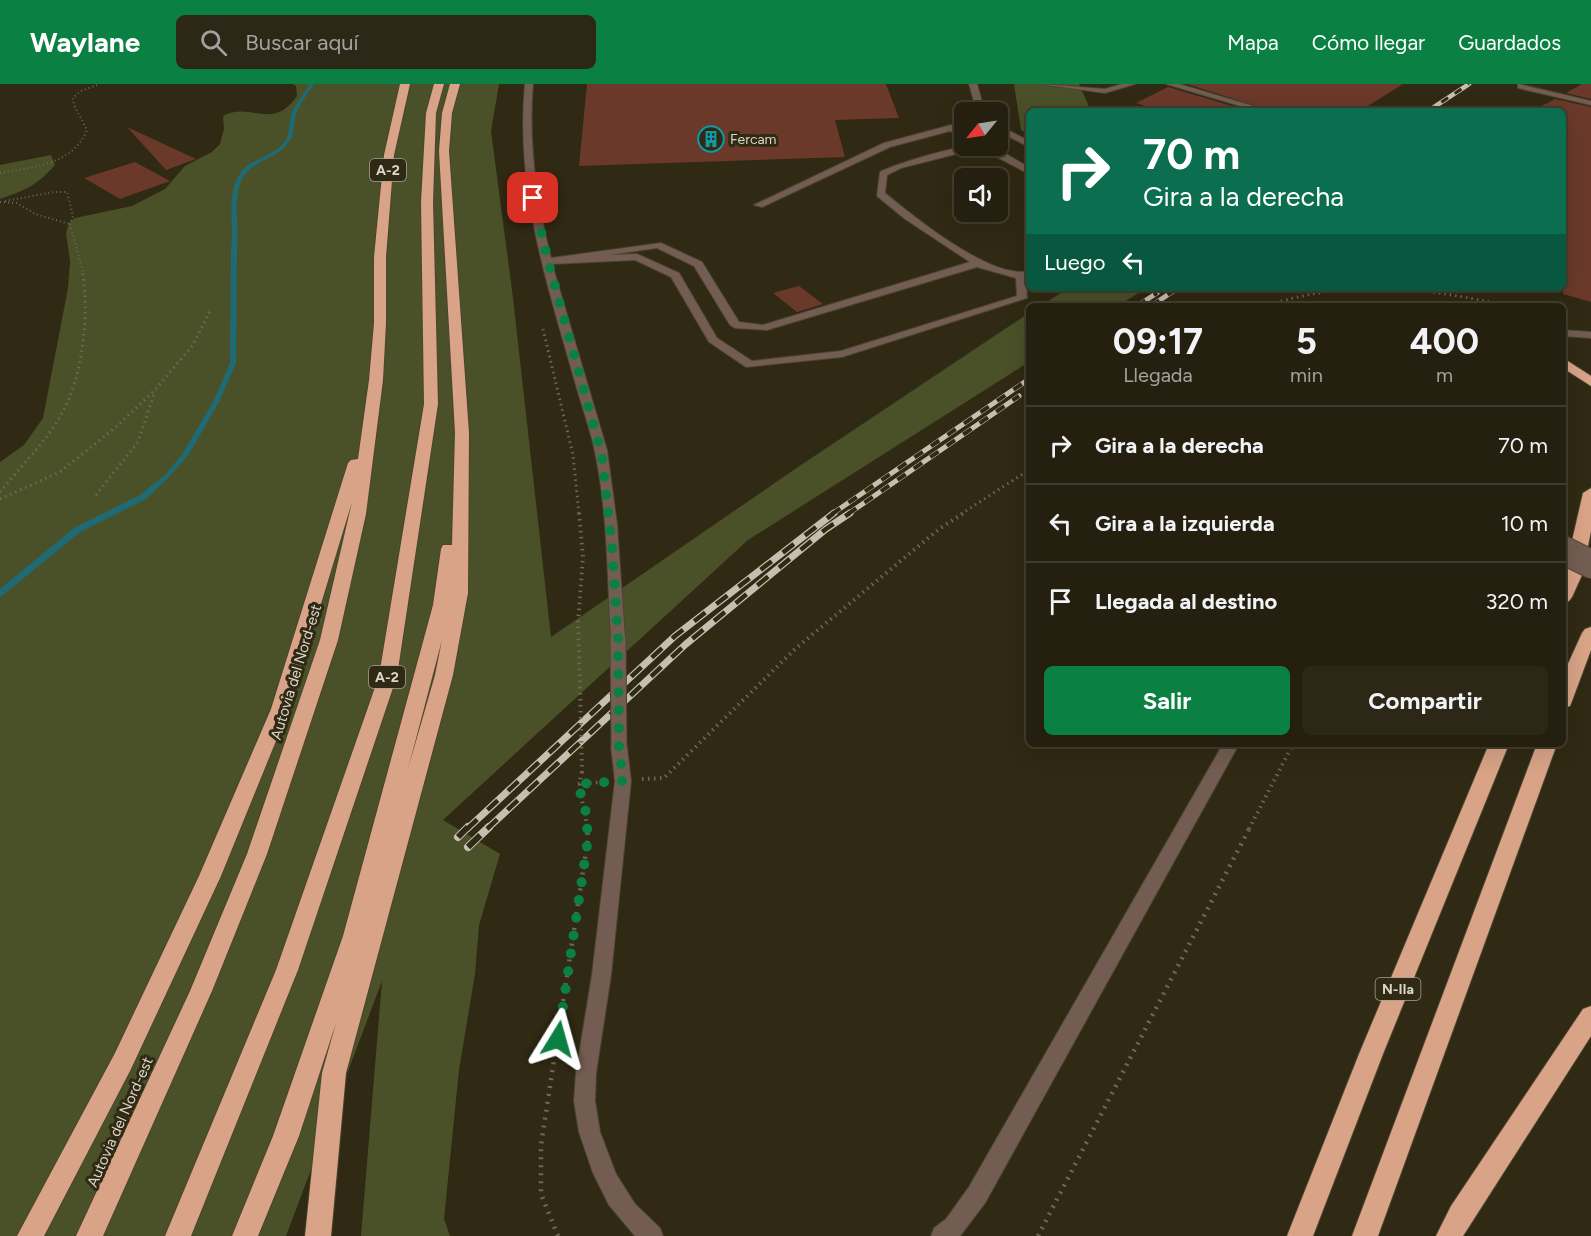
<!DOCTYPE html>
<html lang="es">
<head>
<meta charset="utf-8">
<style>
  :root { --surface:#241f0e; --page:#2c2717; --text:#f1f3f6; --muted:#a3a29e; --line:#413d2e; --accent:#0b8043 }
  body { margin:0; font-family:Figtree,sans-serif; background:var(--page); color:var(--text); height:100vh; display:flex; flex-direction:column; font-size:22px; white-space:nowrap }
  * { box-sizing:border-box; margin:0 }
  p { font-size:20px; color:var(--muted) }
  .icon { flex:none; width:33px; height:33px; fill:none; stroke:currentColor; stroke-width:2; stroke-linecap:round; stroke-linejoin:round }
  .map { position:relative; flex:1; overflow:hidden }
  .sheet { position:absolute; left:1026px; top:219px; width:540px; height:444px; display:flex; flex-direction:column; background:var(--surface); border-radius:9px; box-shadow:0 6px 24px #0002,0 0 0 2px var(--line) }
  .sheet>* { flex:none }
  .top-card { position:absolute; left:1026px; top:24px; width:540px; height:183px; border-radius:9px; box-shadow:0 6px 24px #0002,0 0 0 2px var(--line); background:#0b6e4f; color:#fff; overflow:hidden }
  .needle { width:39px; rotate:240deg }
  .fabs { position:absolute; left:954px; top:18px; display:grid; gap:12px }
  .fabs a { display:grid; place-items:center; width:54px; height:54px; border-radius:9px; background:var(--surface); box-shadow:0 6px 24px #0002,0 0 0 2px var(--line); font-size:30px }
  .pin { position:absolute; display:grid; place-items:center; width:51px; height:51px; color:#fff; margin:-26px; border-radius:12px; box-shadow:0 3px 9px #0006 }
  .me { position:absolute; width:66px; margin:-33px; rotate:8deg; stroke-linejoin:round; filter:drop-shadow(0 0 4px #0008) }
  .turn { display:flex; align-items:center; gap:21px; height:126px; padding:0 18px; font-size:27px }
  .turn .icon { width:78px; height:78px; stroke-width:2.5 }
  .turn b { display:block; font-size:42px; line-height:51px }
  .then { display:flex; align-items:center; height:57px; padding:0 18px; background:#0003; gap:12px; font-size:22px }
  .eta { display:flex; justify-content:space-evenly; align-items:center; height:102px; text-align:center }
  .eta b { font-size:36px; font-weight:700; line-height:42px }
  .action { display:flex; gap:12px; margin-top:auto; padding:12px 18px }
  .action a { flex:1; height:69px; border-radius:9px; background:var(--accent); color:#fff; font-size:24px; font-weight:700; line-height:69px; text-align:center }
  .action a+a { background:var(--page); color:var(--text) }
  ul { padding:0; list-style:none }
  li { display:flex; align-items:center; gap:18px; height:78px; padding:0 18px; border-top:2px solid var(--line) }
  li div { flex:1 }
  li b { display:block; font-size:22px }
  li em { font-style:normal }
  header { display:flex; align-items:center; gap:36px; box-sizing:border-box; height:84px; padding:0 30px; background:var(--accent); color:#fff }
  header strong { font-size:28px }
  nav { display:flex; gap:33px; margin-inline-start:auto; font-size:21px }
  .search { width:420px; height:54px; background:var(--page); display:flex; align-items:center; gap:15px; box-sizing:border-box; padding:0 21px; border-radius:9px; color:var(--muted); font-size:22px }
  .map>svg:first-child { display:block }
</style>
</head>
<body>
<header>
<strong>Waylane</strong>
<div class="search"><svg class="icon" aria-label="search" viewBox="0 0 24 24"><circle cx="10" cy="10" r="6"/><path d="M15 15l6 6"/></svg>Buscar aquí</div>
<nav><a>Mapa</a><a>Cómo llegar</a><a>Guardados</a></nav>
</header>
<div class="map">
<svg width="1591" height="1152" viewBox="0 0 1591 1152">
  <rect width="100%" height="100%" fill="#302913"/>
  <!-- green -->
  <path fill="#4a5128" d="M 293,0 L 499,0 L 491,47 L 513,214 L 551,553 L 798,383 L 1029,229 L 1029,278 L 748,456 L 443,736 L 500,770 L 479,841 L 475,890 L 459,986 L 444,1135 L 450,1152 L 361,1152 L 382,897 L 286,1152 L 0,1152 L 0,378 L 24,361 L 43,334 L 68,204 L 70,177 L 66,149 L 69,139 L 75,134 L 132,122 L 165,105 L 185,82 L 212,68 L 220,60 L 224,45 L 223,32 C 251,17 272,48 297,12 L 296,2 Z
    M 1014,0 L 1079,0 L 1091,27 L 1029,27 L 1029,51 L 1021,46 Z
    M 51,71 L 55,81 C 36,102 26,106 0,115 L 0,81 Z
    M 1069,204 L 1146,204 L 1118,222 L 1040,222 Z"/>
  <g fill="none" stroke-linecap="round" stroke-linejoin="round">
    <!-- stream -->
    <path fill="#1e6b76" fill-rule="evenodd" d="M 310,0 L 314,0 C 308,9 301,18 297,28 C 293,38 296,49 288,59 C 279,72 262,75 250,85 C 229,102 240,141 237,165 L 236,279 L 219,318 L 189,370 L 170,392 L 146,415 L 80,448 L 3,511 L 0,512 L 0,505 L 74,444 L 140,411 L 166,390 L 183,369 L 213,318 L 230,279 L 231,165 C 235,138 223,101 248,81 C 260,73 274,70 284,59 C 291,50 288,38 292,28 C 297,18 304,9 310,0 Z"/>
  </g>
  <!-- building -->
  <path fill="#6a392a" d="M 587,0 L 886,0 L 899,34 L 835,36 L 845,73 L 579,82 Z
    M 1187,0 L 1403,0 L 1360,27 L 1272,27 Z
    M 1582,0 L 1591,0 L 1591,15 L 1566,9 Z
    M 1168,3 L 1249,27 L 1162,27 L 1136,19 Z
    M 1555,15 L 1591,23 L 1591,218 L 1563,210 L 1563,27 L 1532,27 Z
    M 127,43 L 196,75 L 166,86 Z
    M 135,78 L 170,97 L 120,115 L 84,94 Z
    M 799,202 L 823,220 L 797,228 L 773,209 Z"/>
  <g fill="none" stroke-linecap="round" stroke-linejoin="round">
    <!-- minor casing -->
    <g stroke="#4b4530" stroke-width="2">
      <path id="minor" d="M 525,0 L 533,0 C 528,60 536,116 551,174 L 661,159 L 702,178 L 739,238 L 763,241 L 970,178 L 905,135 L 877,112 L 880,88 C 898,79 969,57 988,62 C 1001,65 1016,77 1029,83 L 1029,90 L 980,64 L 901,84 L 887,91 L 885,109 C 914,133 992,196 1029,187 L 1029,193 L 1026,194 L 1027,214 L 842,273 L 746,283 L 709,258 L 671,193 L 635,176 L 552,180 L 607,366 L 617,440 L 625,554 L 618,559 L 611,554 C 607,489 608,423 593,359 C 588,339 581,319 575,298 C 547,199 515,105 525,0 ZM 657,164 L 694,182 L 730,241 L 735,244 L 767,246 L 977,183 L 1016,194 L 1017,212 L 841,267 L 752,277 L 717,254 L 679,189 L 637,170 L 608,171 Z
        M 969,0 L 977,0 L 985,28 L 977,28 Z
        M 1040,0 L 1105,5 L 1122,0 L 1135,0 L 1105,9 Z
        M 1166,0 L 1179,0 L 1270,27 L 1257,27 Z
        M 1518,0 L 1591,17 L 1591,21 L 1518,4 Z
        M 951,41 L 964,49 L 964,54 L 950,47 L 890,63 L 762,123 L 754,121 L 884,59 Z
        M 998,41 L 1029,57 L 1029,63 L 998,47 Z
        M 1563,246 L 1591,248 L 1591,254 L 1563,252 Z
        M 619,657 L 625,659 L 627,663 L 631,697 L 611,891 L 596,989 L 595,1017 L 600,1048 L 616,1090 L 635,1120 L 660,1144 L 663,1152 L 635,1152 L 609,1121 L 593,1089 L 579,1048 L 574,1017 L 576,989 L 592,891 L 615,697 L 611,663 L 613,659 Z
        M 1223,660 L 1239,660 L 985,1119 L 960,1152 L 931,1152 L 934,1144 L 946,1135 L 969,1103 Z"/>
    </g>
    <!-- highway casing -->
    <g stroke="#4b4530" stroke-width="2">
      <path id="highway" d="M 400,0 L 410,0 L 394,71 L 386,173 L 386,239 L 383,296 L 366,430 L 338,556 L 267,770 L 212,907 L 103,1152 L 76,1152 L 190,907 L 247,770 L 320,556 L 352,418 L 289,625 L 221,792 L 131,985 L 44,1152 L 17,1152 L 115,969 L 199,792 L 271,625 L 348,379 L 351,376 L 358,375 L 369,296 L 374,239 L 374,173 L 384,71 Z
        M 434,0 L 444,0 L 436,29 L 433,118 L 438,320 L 397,592 L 298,886 L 191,1152 L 165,1152 L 276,886 L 379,592 L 424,320 L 421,118 L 426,29 Z
        M 450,0 L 460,0 L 452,29 L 449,67 L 469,349 L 468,509 L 453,591 L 346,989 L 331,1152 L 305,1152 L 322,989 L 336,939 L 299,1052 L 258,1152 L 232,1152 L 273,1052 L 343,852 L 433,521 L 441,465 L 443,461 L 452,461 L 455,349 L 439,67 L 442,29 ZM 442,556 L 435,591 L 408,685 Z
        M 1563,274 L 1591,292 L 1591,302 L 1563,284 Z
        M 1591,404 L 1591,447 L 1585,477 L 1587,480 L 1572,513 L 1569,517 L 1563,519 L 1563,496 L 1583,409 Z
        M 1591,543 L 1591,566 L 1572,617 L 1570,622 L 1563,624 L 1563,591 L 1582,549 L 1585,545 Z
        M 1489,660 L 1509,660 L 1383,970 L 1313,1152 L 1287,1152 L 1359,970 Z
        M 1537,660 L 1557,660 L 1378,1152 L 1352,1152 Z
        M 1591,922 L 1591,952 L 1463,1152 L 1436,1152 L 1451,1122 L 1583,925 Z"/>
    </g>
    <!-- path-far3 -->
    <path stroke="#6e6855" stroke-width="2" stroke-dasharray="1 3" stroke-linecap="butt" d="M 0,89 C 33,83 73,81 87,46 L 74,21 L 73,14 L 81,7 L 100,0
      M 5,117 L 54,108 L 67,108 L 73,132 L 70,140
      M 0,118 L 17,119 L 35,130 L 70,140
      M 70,140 L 83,188"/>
    <!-- path-far2 -->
    <path stroke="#6e6855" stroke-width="3" stroke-dasharray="1.5 4" stroke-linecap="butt" d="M 1265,222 C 1353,194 1421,203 1509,222
      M 543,245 L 573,371 L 579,430
      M 0,408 C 20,383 45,359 61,331 C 83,293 90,229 82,186
      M 96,411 L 138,358 L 155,307
      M 0,415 L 60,388 L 116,343 L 155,306 L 193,261 L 211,225
      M 961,430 L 1029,386"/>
    <!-- path-far1 -->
    <path stroke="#6e6855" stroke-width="4" stroke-dasharray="1.5 4.5" stroke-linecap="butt" d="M 579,429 L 583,473 L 578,539 L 580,603
      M 582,688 C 576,707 586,725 587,745
      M 642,695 L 664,694 L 795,565 L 939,445 L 964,429
      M 578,700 L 602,698
      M 1249,745 L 1293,660"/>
    <!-- path -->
    <path stroke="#6e6855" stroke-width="4.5" stroke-dasharray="2 6" stroke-linecap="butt" d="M 558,1152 L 541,1110 L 541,1061 L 588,755 L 587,743
      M 1038,1152 L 1250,743"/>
    <!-- minor -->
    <use href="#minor" fill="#735d52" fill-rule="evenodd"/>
    <!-- highway -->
    <use href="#highway" fill="#d8a387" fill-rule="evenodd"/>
    <!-- rail-far3 casing -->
    <g stroke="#c4bfb1" stroke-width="4.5">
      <path id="rail-far3" d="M 1428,27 L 1469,0"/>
    </g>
    <!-- rail-far2 casing -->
    <g stroke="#c4bfb1" stroke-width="5">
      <path id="rail-far2" d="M 1137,222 L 1157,209
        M 1151,222 L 1178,204
        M 832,430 L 1029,295
        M 848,430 L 1019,312"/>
    </g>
    <!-- rail-far1 casing -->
    <g stroke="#c4bfb1" stroke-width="7">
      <path id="rail-far1" d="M 467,745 L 675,552 L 834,429
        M 487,745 L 686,560 L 826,445 L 850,429"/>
    </g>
    <!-- rail casing -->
    <g stroke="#c4bfb1" stroke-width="8">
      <path id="rail" d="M 458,753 L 468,743
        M 468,763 L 489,743"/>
    </g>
    <!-- rail-far3 -->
    <use href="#rail-far3" stroke="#302913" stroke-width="3" stroke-dasharray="8" stroke-linecap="butt"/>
    <!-- rail-far2 -->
    <use href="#rail-far2" stroke="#302913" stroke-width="4" stroke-dasharray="10" stroke-linecap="butt"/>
    <!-- rail-far1 -->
    <use href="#rail-far1" stroke="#302913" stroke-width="4.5" stroke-dasharray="14" stroke-linecap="butt"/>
    <!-- rail -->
    <use href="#rail" stroke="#302913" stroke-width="6" stroke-dasharray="17" stroke-linecap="butt"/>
    <!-- minor-bridge casing -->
    <g stroke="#4b4530" stroke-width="17" stroke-linecap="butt">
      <path id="minor-bridge" d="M 1563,459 L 1591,473
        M 1563,473 L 1591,487
        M 618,554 L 619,663"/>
    </g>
    <!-- path-bridge -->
    <path stroke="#6e6855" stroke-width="4" stroke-dasharray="1.5 4.5" stroke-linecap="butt" d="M 580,603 L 582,688"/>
    <!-- minor-bridge -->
    <use href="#minor-bridge" stroke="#735d52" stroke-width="15"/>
  </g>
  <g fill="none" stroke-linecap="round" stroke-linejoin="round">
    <!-- route -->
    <path stroke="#0b8043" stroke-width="10" stroke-dasharray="0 18" d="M 533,114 L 548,177 L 602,372 L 612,464 L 618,554 L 619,663 L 623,697 L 578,700 L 586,729 L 588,755 L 558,955"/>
  </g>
  <!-- icons -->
  <defs>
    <g id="building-ring" transform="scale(1.35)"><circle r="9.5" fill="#302913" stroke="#0f9aa8" stroke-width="1.5"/><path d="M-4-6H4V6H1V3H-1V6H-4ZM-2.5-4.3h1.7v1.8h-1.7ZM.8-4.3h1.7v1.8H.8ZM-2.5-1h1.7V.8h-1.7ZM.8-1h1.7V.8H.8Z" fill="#0f9aa8"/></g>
  </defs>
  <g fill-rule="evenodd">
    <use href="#building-ring" x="711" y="55"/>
  </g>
  <g text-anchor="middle" stroke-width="6" stroke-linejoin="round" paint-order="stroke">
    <!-- far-poi labels -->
    <g font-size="14" fill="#dbd6c9" stroke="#302913" text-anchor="start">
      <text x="730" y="60">Fercam</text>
    </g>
    <!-- shield labels -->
    <g fill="#302913" stroke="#a8a292" stroke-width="1.5">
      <rect x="370" y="75" width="36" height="22" rx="4.5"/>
      <rect x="369" y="582" width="36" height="22" rx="4.5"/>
      <rect x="1375.5" y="894" width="45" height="22" rx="4.5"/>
    </g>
    <g font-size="14" font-weight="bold" fill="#dbd6c9">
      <text x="388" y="91">A-2</text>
      <text x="387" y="598">A-2</text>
      <text x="1398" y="910">N-IIa</text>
    </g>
    <!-- street labels -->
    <g font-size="15" fill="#dbd6c9" stroke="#302913">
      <text transform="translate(296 588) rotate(-73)" y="5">Autovia del Nord-est</text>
      <text transform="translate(120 1038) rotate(-66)" y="5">Autovia del Nord-est</text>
    </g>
  </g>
</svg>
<div class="fabs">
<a><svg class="needle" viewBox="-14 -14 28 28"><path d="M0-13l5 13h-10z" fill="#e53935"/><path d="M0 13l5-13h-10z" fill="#a3a29e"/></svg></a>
<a><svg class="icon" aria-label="sound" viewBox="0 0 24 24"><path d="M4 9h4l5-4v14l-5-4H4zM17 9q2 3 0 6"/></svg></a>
</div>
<div class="pin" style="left:533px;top:114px;background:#d93025"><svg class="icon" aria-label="arrive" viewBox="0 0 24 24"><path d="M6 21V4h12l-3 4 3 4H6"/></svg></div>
<svg class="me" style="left:558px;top:955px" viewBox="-20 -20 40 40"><path d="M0-17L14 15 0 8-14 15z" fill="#0b8043" stroke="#fff" stroke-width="4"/></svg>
<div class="top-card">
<div class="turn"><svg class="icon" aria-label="right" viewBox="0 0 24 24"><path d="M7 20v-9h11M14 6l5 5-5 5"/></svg><div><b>70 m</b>Gira a la derecha</div></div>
<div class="then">Luego<svg class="icon" aria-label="left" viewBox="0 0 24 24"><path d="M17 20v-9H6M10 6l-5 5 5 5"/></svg></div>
</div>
<section class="sheet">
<div class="eta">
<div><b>09:17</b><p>Llegada</p></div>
<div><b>5</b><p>min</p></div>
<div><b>400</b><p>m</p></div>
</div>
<ul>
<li><svg class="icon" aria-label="right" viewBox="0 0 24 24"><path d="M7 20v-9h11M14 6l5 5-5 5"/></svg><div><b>Gira a la derecha</b></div><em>70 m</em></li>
<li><svg class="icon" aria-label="left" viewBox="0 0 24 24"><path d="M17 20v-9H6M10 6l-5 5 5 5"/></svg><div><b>Gira a la izquierda</b></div><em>10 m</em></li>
<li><svg class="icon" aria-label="arrive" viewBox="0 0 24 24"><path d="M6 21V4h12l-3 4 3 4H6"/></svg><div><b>Llegada al destino</b></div><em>320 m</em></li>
</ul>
<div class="action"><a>Salir</a><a>Compartir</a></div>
</section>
</div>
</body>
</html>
